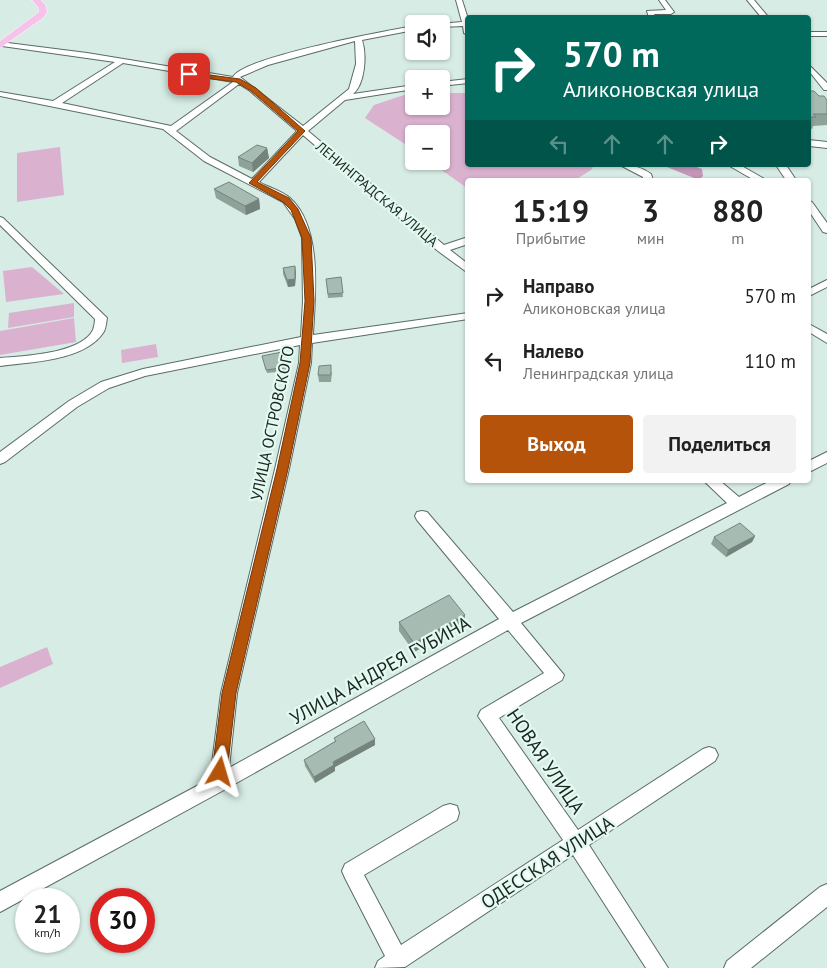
<!DOCTYPE html>
<html lang="ru">
<head>
<meta charset="utf-8">
<style>
  :root { --surface:#fff; --page:#f2f2f2; --text:#222; --muted:#767676; --accent:#b45309 }
  body { margin:0; font-family:"PT Sans",sans-serif; background:var(--page); color:var(--text); height:100vh; display:flex; flex-direction:column; font-size:19px; white-space:nowrap }
  * { box-sizing:border-box; margin:0 }
  p { font-size:16px; color:var(--muted) }
  .icon { flex:none; width:28px; height:28px; fill:none; stroke:currentColor; stroke-width:2; stroke-linecap:round; stroke-linejoin:round }
  .map { position:relative; flex:1; overflow:hidden }
  .panel { position:absolute; left:465px; top:178px; width:346px; height:305px; display:flex; flex-direction:column; background:var(--surface); border-radius:5px; box-shadow:0 1px 4px #0004 }
  .panel>* { flex:none }
  .banner { position:absolute; left:465px; top:15px; width:346px; height:152px; border-radius:5px; box-shadow:0 1px 4px #0004; background:#00695c; color:#fff; overflow:hidden }
  .tools { position:absolute; left:405px; top:15px; display:grid; gap:10px }
  .tools a { display:grid; place-items:center; width:45px; height:45px; border-radius:5px; background:var(--surface); box-shadow:0 1px 4px #0004; font-size:25px }
  .speed { position:absolute; left:15px; top:888px; display:flex; gap:10px; font-size:25px; font-weight:700; text-align:center }
  .speed>* { display:grid; place-content:center; width:65px; height:65px; border-radius:50%; background:var(--surface); box-shadow:0 1px 4px #0004; line-height:1 }
  .speed small { font-size:12px; font-weight:400 }
  .speed .limit { border:8px solid #d22; background:#fff; color:#111 }
  .pin { position:absolute; display:grid; place-items:center; width:42px; height:42px; color:#fff; margin:-21px; border-radius:10px; box-shadow:0 2px 8px #0006 }
  .me { position:absolute; width:55px; margin:-28px; rotate:7deg; stroke-linejoin:round; filter:drop-shadow(0 0 4px #0008) }
  .turn { display:flex; align-items:center; gap:18px; height:105px; padding:0 15px; font-size:22px }
  .turn .icon { width:65px; height:65px; stroke-width:2.5 }
  .turn b { display:block; font-size:35px; line-height:42px }
  .lanes { display:flex; align-items:center; height:48px; padding:0 15px; background:#0003; justify-content:center; gap:25px; direction:ltr }
  .lanes .off { opacity:.35 }
  .eta { display:flex; justify-content:space-evenly; align-items:center; height:85px; text-align:center }
  .eta b { font-size:30px; font-weight:700; line-height:35px }
  .primary-button { display:flex; gap:10px; margin-top:auto; padding:10px 15px }
  .primary-button a { flex:1; height:58px; border-radius:5px; background:var(--accent); color:#fff; font-size:20px; font-weight:700; line-height:58px; text-align:center }
  .primary-button a+a { background:var(--page); color:var(--text) }
  ul { padding:0; list-style:none }
  li { display:flex; align-items:center; gap:15px; height:65px; padding:0 15px }
  li div { flex:1 }
  li b { display:block; font-size:19px }
  li em { font-style:normal }
  .map>svg:first-child { display:block }
</style>
</head>
<body>
<div class="map">
<svg width="827" height="968" viewBox="0 0 827 968">
  <rect width="100%" height="100%" fill="#d6ece4"/>
  <!-- green -->
  <path fill="#dab2d0" d="M 441,93 L 467,93 L 468,165 L 594,165 L 591,170 L 575,180 L 468,180 L 467,188 L 429,161 L 441,161 L 441,134 L 414,134 L 414,150 L 365,118 L 374,105 L 404,95 L 414,95 L 414,106 L 441,106 Z
    M 60,147 L 64,195 L 17,202 L 17,153 Z
    M 32,267 L 64,294 L 6,302 L 3,271 Z
    M 74,303 L 74,317 L 8,328 L 9,313 Z
    M 74,318 L 76,342 L 0,355 L 0,331 Z
    M 156,344 L 158,357 L 122,363 L 121,350 Z
    M 47,647 L 53,664 L 0,688 L 0,667 Z"/>
  <!-- forest -->
  <path fill="#c496b9" d="M 662,165 L 691,165 L 702,169 L 703,176 L 699,180 Z"/>
  <g fill="none" stroke-linecap="round" stroke-linejoin="round">
    <!-- minor casing -->
    <g stroke="#596c65" stroke-width="2">
      <path id="minor" d="M 456,0 L 462,0 L 468,19 L 468,35 L 464,33 L 463,26 L 441,27 L 441,24 L 438,24 L 462,22 Z
        M 659,0 L 665,0 L 674,12 L 671,14 L 654,14 L 656,18 L 649,18 L 647,11 L 666,10 Z
        M 747,0 L 754,0 L 769,18 L 762,18 Z
        M 414,26 L 414,30 L 362,40 C 367,55 365,84 353,94 L 414,85 L 414,89 L 345,100 L 308,131 L 444,245 L 468,237 L 468,244 L 450,250 L 468,264 L 468,273 L 438,251 L 303,135 L 259,182 C 268,187 282,191 290,198 C 323,228 315,295 313,335 L 468,313 L 468,319 L 312,343 L 311,363 L 289,469 L 237,693 L 229,768 L 499,619 L 417,520 L 415,516 L 417,512 L 422,511 L 427,512 L 513,612 L 727,503 L 703,480 L 719,480 L 739,497 L 772,480 L 791,480 L 789,484 L 521,623 L 564,675 L 562,680 L 499,718 L 578,830 L 703,749 L 709,747 L 715,749 L 718,755 L 715,761 L 589,845 L 668,968 L 646,968 L 573,855 L 405,967 L 375,968 L 378,961 L 385,956 L 345,878 L 342,871 L 345,864 L 443,806 L 450,804 L 457,806 L 459,813 L 457,820 L 364,875 L 401,945 L 563,840 L 478,716 L 481,710 L 544,673 L 508,630 L 224,790 L 0,912 L 0,891 L 210,779 L 221,693 L 275,469 L 299,363 L 300,345 L 145,376 L 109,388 L 77,407 L 5,462 L 0,464 L 0,452 L 69,401 L 101,382 L 143,369 L 301,337 L 303,301 L 302,238 L 295,219 L 283,202 L 204,161 L 163,129 L 0,96 L 0,92 L 53,101 L 115,62 L 2,46 L 0,46 L 0,42 L 87,53 L 233,77 C 243,57 386,31 414,26 ZM 355,41 L 356,64 L 349,89 L 303,126 L 240,77 L 268,65 ZM 123,63 L 233,82 L 171,126 L 62,103 ZM 239,84 L 250,91 L 297,131 L 252,179 L 210,157 L 176,131 Z
        M 809,32 L 827,32 L 827,36 L 809,36 Z
        M 809,65 L 827,83 L 827,90 L 824,90 L 809,71 Z
        M 468,79 L 468,83 L 441,86 L 441,82 Z
        M 809,140 L 827,142 L 827,148 L 809,146 Z
        M 620,165 C 633,165 641,167 651,174 L 653,180 L 643,180 L 643,177 Z
        M 728,165 L 740,165 L 766,180 L 754,180 Z
        M 776,165 L 786,165 L 796,180 L 786,180 Z
        M 809,201 L 812,202 L 827,223 L 827,233 L 823,232 L 809,211 Z
        M 0,217 L 3,218 L 105,316 L 107,318 C 106,323 106,329 103,333 C 84,361 30,362 0,366 L 0,358 C 23,356 81,354 93,330 C 94,327 95,322 95,319 L 0,225 Z
        M 827,280 L 827,287 L 809,296 L 809,289 Z
        M 809,324 L 827,334 L 827,343 L 809,332 Z
        M 827,452 L 827,463 L 809,472 L 809,461 Z
        M 827,884 L 827,907 L 751,968 L 724,968 L 727,961 L 820,887 Z"/>
    </g>
    <!-- major casing -->
    <g stroke="#fff" stroke-width="1">
      <path id="major" d="M 32,0 L 41,0 L 46,6 L 47,12 L 43,18 L 0,48 L 0,41 L 39,12 L 38,7 Z"/>
    </g>
    <!-- minor -->
    <use href="#minor" fill="#fff" fill-rule="evenodd"/>
    <!-- major -->
    <use href="#major" fill="#f6c2ea" fill-rule="evenodd"/>
  </g>
  <!-- wall -->
  <path fill="#8fa29a" d="M 809,91 L 827,100 L 827,125 L 813,126 L 812,129 L 809,129 Z
    M 267,148 L 269,158 L 253,172 L 239,166 L 238,157 Z
    M 214,189 L 259,199 L 260,209 L 246,215 L 216,198 Z
    M 295,266 L 296,273 L 295,286 L 288,287 L 283,274 L 283,268 Z
    M 341,277 L 343,297 L 328,298 L 326,279 Z
    M 262,356 L 288,367 L 288,371 L 267,373 Z
    M 332,372 L 331,382 L 319,382 L 318,375 Z
    M 755,536 L 752,542 L 726,557 L 711,544 L 714,537 Z
    M 465,615 L 464,625 L 414,652 L 399,631 L 399,622 Z
    M 334,738 L 375,745 L 335,767 L 335,771 L 315,783 L 305,766 L 304,760 L 335,741 Z"/>
  <!-- shaded-wall -->
  <path fill="#74847d" d="M 267,148 L 269,158 L 253,172 L 252,163 Z
    M 259,199 L 260,209 L 246,215 L 245,206 Z
    M 295,266 L 296,273 L 295,286 L 288,287 L 287,280 Z
    M 755,536 L 752,542 L 726,557 L 728,550 Z
    M 465,615 L 464,625 L 414,652 L 414,643 Z
    M 375,739 L 375,745 L 335,767 L 335,771 L 315,783 L 314,777 L 333,762 Z"/>
  <!-- building -->
  <path fill="#a6bcb3" stroke="#74847d" d="M 809,91 L 814,91 L 819,96 L 824,96 L 827,100 L 827,114 L 813,114 L 816,117 L 809,117 Z
    M 257,145 L 267,148 L 252,163 L 238,157 Z
    M 229,182 L 259,199 L 245,206 L 214,189 Z
    M 295,266 L 295,279 L 287,280 L 283,268 Z
    M 341,277 L 343,293 L 328,294 L 326,279 Z
    M 282,352 L 288,367 L 266,370 L 262,356 Z
    M 331,365 L 331,375 L 318,375 L 319,366 Z
    M 740,523 L 755,536 L 728,550 L 714,537 Z
    M 449,595 L 465,615 L 414,643 L 399,622 Z
    M 364,721 L 375,739 L 333,762 L 334,765 L 314,777 L 304,760 L 336,741 L 334,738 Z"/>
  <!-- route -->
  <path fill="#b45309" stroke="#753606" d="M 187,72 L 240,79 L 256,88 L 305,131 L 257,182 L 289,198 L 298,209 L 311,238 L 314,301 L 310,363 L 288,469 L 236,693 L 227,772 L 225,777 L 220,780 L 214,777 L 212,772 L 222,693 L 277,469 L 300,363 L 305,301 L 302,238 L 291,210 L 283,202 L 249,183 L 298,131 L 251,91 L 236,82 L 189,76 L 187,75 Z"/>
  <g text-anchor="middle" stroke-width="4.5" stroke-linejoin="round" paint-order="stroke">
    <!-- far-street labels -->
    <g font-size="14" fill="#1c2421" stroke="#e3faf1">
      <text transform="translate(377 194) rotate(40)" y="5">ЛЕНИНГРАДСКАЯ УЛИЦА</text>
    </g>
    <!-- street labels -->
    <g font-size="16" fill="#1c2421" stroke="#e3faf1">
      <text transform="translate(272 423) rotate(-78)" y="6">УЛИЦА ОСТРОВСКОГО</text>
    </g>
    <!-- near-street labels -->
    <g font-size="19" fill="#1c2421" stroke="#e3faf1">
      <text transform="translate(380 670) rotate(-29)" y="7">УЛИЦА АНДРЕЯ ГУБИНА</text>
      <text transform="translate(546 761) rotate(56)" y="7">НОВАЯ УЛИЦА</text>
      <text transform="translate(547 862) rotate(-33)" y="7">ОДЕССКАЯ УЛИЦА</text>
    </g>
  </g>
</svg>
<div class="tools">
<a><svg class="icon" aria-label="sound" viewBox="0 0 24 24"><path d="M4 9h4l5-4v14l-5-4H4zM17 9q2 3 0 6"/></svg></a>
<a>+</a>
<a>−</a>
</div>
<div class="speed"><div>21<small>km/h</small></div><div class="limit">30</div></div>
<div class="pin" style="left:189px;top:74px;background:#d93025"><svg class="icon" aria-label="arrive" viewBox="0 0 24 24"><path d="M6 21V4h12l-3 4 3 4H6"/></svg></div>
<svg class="me" style="left:220px;top:772px" viewBox="-20 -20 40 40"><path d="M0-17L14 15 0 8-14 15z" fill="#b45309" stroke="#fff" stroke-width="4"/></svg>
<div class="banner">
<div class="turn"><svg class="icon" aria-label="right" viewBox="0 0 24 24"><path d="M7 20v-9h11M14 6l5 5-5 5"/></svg><div><b>570 m</b>Аликоновская улица</div></div>
<div class="lanes"><svg class="icon off" aria-label="left" viewBox="0 0 24 24"><path d="M17 20v-9H6M10 6l-5 5 5 5"/></svg><svg class="icon off" aria-label="ahead" viewBox="0 0 24 24"><path d="M12 20V5M6 11l6-6 6 6"/></svg><svg class="icon off" aria-label="ahead" viewBox="0 0 24 24"><path d="M12 20V5M6 11l6-6 6 6"/></svg><svg class="icon" aria-label="right" viewBox="0 0 24 24"><path d="M7 20v-9h11M14 6l5 5-5 5"/></svg></div>
</div>
<section class="panel">
<div class="eta">
<div><b>15:19</b><p>Прибытие</p></div>
<div><b>3</b><p>мин</p></div>
<div><b>880</b><p>m</p></div>
</div>
<ul>
<li><svg class="icon" aria-label="right" viewBox="0 0 24 24"><path d="M7 20v-9h11M14 6l5 5-5 5"/></svg><div><b>Направо</b><p>Аликоновская улица</p></div><em>570 m</em></li>
<li><svg class="icon" aria-label="left" viewBox="0 0 24 24"><path d="M17 20v-9H6M10 6l-5 5 5 5"/></svg><div><b>Налево</b><p>Ленинградская улица</p></div><em>110 m</em></li>
</ul>
<div class="primary-button"><a>Выход</a><a>Поделиться</a></div>
</section>
</div>
</body>
</html>
